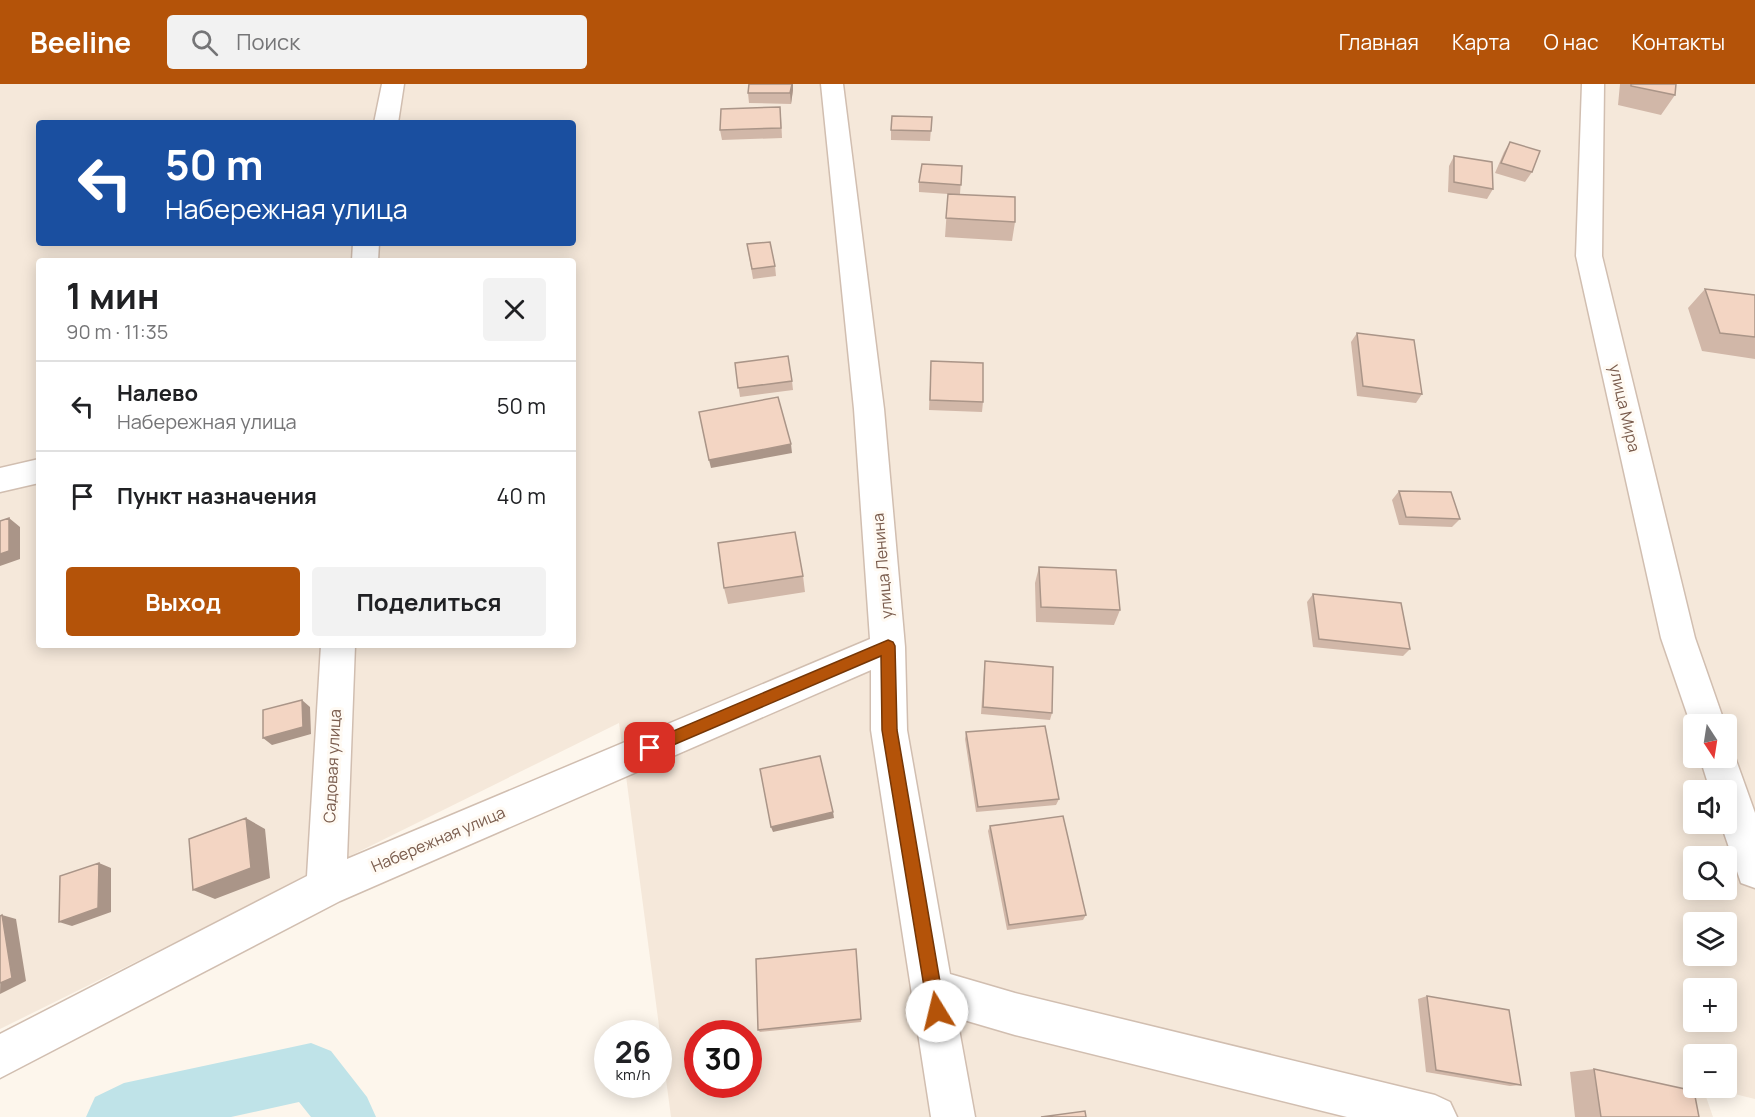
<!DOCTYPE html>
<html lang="ru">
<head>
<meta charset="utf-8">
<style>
  :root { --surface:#fff; --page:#f2f2f2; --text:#202124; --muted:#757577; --line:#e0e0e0; --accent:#b45309 }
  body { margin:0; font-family:Manrope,sans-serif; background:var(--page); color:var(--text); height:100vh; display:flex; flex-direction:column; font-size:22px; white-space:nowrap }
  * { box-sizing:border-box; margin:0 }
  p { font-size:20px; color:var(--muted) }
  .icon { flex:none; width:33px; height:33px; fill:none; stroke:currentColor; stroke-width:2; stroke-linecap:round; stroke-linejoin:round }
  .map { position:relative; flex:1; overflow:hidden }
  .panel { position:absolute; left:36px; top:174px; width:540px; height:390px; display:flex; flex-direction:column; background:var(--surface); border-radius:6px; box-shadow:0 3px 15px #0003 }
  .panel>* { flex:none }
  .guide { position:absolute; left:36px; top:36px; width:540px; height:126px; border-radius:6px; box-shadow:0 3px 15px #0003; background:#1a4fa0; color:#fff; overflow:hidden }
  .needle { width:39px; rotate:168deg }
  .controls { position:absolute; left:1683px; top:630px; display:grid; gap:12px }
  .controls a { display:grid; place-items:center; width:54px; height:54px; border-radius:6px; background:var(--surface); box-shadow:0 3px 15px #0003; font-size:30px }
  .speed { position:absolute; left:594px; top:936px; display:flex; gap:12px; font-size:30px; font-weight:700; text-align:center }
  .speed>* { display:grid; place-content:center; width:78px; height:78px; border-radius:50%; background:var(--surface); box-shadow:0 3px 15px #0003; line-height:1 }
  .speed small { font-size:15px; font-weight:400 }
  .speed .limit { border:9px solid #d22; background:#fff; color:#111 }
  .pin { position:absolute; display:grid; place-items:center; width:51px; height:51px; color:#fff; margin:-26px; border-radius:12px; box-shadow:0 3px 9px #0006 }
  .me { position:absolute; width:66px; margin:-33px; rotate:351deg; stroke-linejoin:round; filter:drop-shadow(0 0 4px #0008) }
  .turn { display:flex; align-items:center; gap:21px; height:126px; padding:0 30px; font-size:27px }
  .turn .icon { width:78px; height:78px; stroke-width:2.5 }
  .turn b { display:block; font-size:42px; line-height:51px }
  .round { display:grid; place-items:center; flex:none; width:63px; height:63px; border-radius:6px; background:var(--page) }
  .summary { display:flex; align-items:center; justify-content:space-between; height:102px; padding:0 30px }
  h1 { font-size:36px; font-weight:700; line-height:45px }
  .cta { display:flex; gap:12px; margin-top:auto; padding:12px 30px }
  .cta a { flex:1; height:69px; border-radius:6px; background:var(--accent); color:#fff; font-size:24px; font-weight:700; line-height:69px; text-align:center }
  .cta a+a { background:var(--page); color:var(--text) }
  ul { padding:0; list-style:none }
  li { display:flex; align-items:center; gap:18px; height:90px; padding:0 30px; border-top:2px solid var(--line) }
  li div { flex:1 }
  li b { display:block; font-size:22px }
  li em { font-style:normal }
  header { display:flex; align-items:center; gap:36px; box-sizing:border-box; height:84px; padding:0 30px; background:var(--accent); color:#fff }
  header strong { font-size:28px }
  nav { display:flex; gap:33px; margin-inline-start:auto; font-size:21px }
  .search { width:420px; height:54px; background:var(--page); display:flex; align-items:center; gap:15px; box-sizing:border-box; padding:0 21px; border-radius:6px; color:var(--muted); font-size:22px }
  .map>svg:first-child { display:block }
</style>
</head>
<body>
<header>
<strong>Beeline</strong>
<div class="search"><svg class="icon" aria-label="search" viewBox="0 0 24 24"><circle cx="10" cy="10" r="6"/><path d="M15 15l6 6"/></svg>Поиск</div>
<nav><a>Главная</a><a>Карта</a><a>О нас</a><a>Контакты</a></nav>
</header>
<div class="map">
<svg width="1755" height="1033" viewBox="0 0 1755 1033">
  <rect width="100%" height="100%" fill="#fdf6ec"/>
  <!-- residential -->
  <path fill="#f5e8da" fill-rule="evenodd" d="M 0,0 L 1755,0 L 1755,1015 L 1710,1004 L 1726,1004 L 1726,970 L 1694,970 L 1694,1004 L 1703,1004 L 1713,1033 L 671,1033 L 619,639 L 0,945 ZM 39,39 L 573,39 L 573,159 L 39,159 ZM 39,177 L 573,177 L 573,561 L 39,561 ZM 1694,640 L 1726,640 L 1726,674 L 1694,674 ZM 1694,706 L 1726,706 L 1726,740 L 1694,740 ZM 1694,772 L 1726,772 L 1726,806 L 1694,806 ZM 1694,838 L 1726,838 L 1726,872 L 1694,872 ZM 1694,904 L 1726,904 L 1726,938 L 1694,938 ZM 698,950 L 748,950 L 748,1000 L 698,1000 Z"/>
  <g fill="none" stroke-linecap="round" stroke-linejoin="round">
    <!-- canal -->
    <path fill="#bfe3e8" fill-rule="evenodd" d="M 311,959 L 331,967 L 367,1013 L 376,1033 L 311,1033 L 299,1018 L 231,1033 L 86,1033 L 95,1013 L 124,999 Z"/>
    <!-- street casing -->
    <g stroke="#d1beb0" stroke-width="3">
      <path id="street" d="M 382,0 L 404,0 L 398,39 L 374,39 Z
        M 821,0 L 843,0 L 884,325 L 905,563 L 907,646 L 950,890 L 1015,909 L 1435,1011 L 1450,1018 L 1457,1033 L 1347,1033 L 1015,951 L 957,934 L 975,1033 L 931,1033 L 871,646 L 871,586 L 340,817 L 0,994 L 0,950 L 307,792 L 321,561 L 355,561 L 347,775 L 870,555 L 854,325 Z
        M 1582,0 L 1604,0 L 1602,172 L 1695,554 L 1725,640 L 1694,640 L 1694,650 L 1661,554 L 1576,172 Z
        M 353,159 L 379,159 L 378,177 L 352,177 Z
        M 39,375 L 39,399 L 0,408 L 0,384 Z
        M 1726,660 L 1731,662 L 1755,729 L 1755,804 L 1741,799 L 1721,740 L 1726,740 L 1726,706 L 1710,706 L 1700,674 L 1726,674 Z"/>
    </g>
    <!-- street -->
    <use href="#street" fill="#fff" fill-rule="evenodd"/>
  </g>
  <!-- wall -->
  <path fill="#d1b7a8" d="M 749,0 L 793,0 L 793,6 L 791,20 L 749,19 L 748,9 Z
    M 1620,0 L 1676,0 L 1675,11 L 1661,31 L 1618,21 Z
    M 781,33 L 782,54 L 722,56 L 720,46 Z
    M 932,33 L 930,57 L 891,56 L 891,46 Z
    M 1510,58 L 1532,88 L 1525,98 L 1495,89 L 1504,68 Z
    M 1454,72 L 1493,105 L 1487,115 L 1448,108 L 1449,82 Z
    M 962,82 L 960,110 L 1015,138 L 1012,157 L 945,153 L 948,110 L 919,108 L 919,98 Z
    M 747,160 L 775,182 L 776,192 L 753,195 Z
    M 1705,205 L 1755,211 L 1755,275 L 1702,267 L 1688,224 Z
    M 1357,249 L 1422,310 L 1416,319 L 1357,312 L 1351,258 Z
    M 931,277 L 983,318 L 982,328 L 929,326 Z
    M 735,279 L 792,297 L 793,306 L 740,313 Z
    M 1399,407 L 1460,435 L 1452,443 L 1399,441 L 1392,416 Z
    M 1039,483 L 1120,526 L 1114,541 L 1036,538 L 1035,499 Z
    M 803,492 L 805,508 L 728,520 L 724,504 Z
    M 1313,510 L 1410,565 L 1403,572 L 1313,563 L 1307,518 Z
    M 985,577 L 1052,629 L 1050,636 L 981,630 L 984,584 Z
    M 966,648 L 1059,715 L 1056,721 L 976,728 L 965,655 Z
    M 990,742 L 1086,831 L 1083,836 L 1007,846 L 988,747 Z
    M 856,865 L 861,938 L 760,948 L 758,946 Z
    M 1427,912 L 1521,1001 L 1510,1002 L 1426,988 L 1418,915 Z
    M 1594,985 L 1699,1033 L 1575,1033 L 1570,988 Z"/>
  <!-- shaded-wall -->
  <path fill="#aa9588" d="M 792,0 L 793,0 L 793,6 L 791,20 L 790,9 Z
    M 791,360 L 792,369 L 711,384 L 709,376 Z
    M 9,434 L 20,443 L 20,475 L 0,482 L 0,470 Z
    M 302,616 L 310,623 L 311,650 L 272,661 L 263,654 Z
    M 833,728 L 834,734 L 773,748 L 771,743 Z
    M 246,734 L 265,745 L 270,794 L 215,815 L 193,806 Z
    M 99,779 L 111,784 L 111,828 L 72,842 L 59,838 Z
    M 2,831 L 16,835 L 26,897 L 0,910 Z"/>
  <!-- building -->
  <path fill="#f3d5c3" stroke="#aa9588" stroke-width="1.5" d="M 749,0 L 792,0 L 790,9 L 748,9 Z
    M 1631,0 L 1676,0 L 1675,11 L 1631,2 Z
    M 780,23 L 781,44 L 720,46 L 721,25 Z
    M 892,32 L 932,33 L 931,47 L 891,46 Z
    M 1510,58 L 1540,67 L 1532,88 L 1501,79 Z
    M 1454,72 L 1492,78 L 1493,105 L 1454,98 Z
    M 922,80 L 962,82 L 961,101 L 919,98 Z
    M 948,110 L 1015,113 L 1015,138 L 946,134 Z
    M 770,158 L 775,182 L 752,185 L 747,160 Z
    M 1705,205 L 1755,211 L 1755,253 L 1720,249 Z
    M 1357,249 L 1414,256 L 1422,310 L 1363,302 Z
    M 788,272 L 792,297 L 738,304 L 735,279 Z
    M 931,277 L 983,279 L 983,318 L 930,316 Z
    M 778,313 L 791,360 L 709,376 L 699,328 Z
    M 1399,407 L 1451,408 L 1460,435 L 1406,433 Z
    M 9,434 L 9,467 L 0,470 L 0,437 Z
    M 795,448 L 803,492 L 724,504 L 718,459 Z
    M 1039,483 L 1116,486 L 1120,526 L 1041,523 Z
    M 1313,510 L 1401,519 L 1410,565 L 1319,555 Z
    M 985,577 L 1053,583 L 1052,629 L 983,623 Z
    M 302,616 L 303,643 L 263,654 L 263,626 Z
    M 1045,642 L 1059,715 L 978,723 L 966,648 Z
    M 820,672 L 833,728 L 771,743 L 760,685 Z
    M 1063,732 L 1086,831 L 1009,841 L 990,742 Z
    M 246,734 L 251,784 L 193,806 L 189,755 Z
    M 99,779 L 98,824 L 59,838 L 60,792 Z
    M 2,831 L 12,894 L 0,899 L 0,832 Z
    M 856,865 L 861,935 L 758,946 L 756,875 Z
    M 1427,912 L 1509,926 L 1521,1001 L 1436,986 Z
    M 1594,985 L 1694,1007 L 1699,1033 L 1601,1033 Z
    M 1085,1027 L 1086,1033 L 1041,1033 Z"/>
  <!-- route -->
  <path fill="#b45309" stroke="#753606" stroke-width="1.5" d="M 888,556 L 893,558 L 895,562 L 897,646 L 945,927 L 943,933 L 937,936 L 931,933 L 928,927 L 882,646 L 881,572 L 650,671 L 645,669 L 643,664 L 645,659 Z"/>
  <g text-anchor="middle" stroke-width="6" stroke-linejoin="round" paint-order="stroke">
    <!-- street labels -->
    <g font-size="16" fill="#7a5c4d" stroke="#fffaf3">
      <text transform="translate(1625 324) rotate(77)" y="6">улица Мира</text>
      <text transform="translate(882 482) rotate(-95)" y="6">улица Ленина</text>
      <text transform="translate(332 682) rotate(-87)" y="6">Садовая улица</text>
      <text transform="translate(438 755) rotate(-23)" y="6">Набережная улица</text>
    </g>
  </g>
</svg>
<div class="controls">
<a><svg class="needle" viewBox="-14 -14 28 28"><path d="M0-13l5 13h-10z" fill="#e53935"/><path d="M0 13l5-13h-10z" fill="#757577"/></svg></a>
<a><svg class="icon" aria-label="sound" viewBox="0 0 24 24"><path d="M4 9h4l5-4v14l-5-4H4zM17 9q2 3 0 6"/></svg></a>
<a><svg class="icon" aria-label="search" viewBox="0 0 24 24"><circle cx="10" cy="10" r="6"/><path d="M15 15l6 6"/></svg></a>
<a><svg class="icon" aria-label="layers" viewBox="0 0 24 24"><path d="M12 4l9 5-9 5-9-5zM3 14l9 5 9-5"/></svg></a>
<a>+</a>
<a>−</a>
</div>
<div class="speed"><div>26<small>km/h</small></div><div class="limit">30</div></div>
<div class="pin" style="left:650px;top:664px;background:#d93025"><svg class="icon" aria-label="arrive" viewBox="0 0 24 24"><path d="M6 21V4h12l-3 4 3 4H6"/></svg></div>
<svg class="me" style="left:937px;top:927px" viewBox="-20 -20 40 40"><circle r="19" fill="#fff"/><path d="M0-13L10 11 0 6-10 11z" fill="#b45309"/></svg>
<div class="guide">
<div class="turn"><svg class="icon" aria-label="left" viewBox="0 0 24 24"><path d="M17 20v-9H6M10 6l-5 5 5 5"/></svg><div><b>50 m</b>Набережная улица</div></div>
</div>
<section class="panel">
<div class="summary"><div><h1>1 мин</h1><p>90 m · 11:35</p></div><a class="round"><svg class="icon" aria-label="close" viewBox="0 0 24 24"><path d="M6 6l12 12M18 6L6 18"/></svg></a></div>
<ul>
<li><svg class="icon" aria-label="left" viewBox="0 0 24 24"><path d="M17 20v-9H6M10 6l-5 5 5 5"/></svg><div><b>Налево</b><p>Набережная улица</p></div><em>50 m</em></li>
<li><svg class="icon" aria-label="arrive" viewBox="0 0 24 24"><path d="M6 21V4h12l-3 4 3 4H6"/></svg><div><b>Пункт назначения</b></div><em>40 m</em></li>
</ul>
<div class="cta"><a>Выход</a><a>Поделиться</a></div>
</section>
</div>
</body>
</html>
